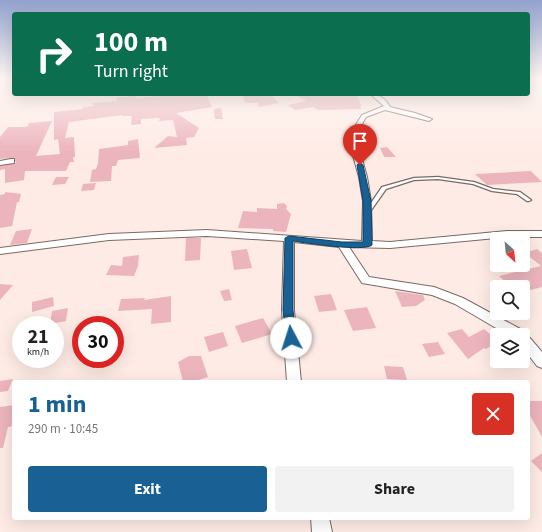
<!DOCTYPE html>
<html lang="en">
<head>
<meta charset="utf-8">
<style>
  :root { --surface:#fff; --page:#f2f2f2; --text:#222; --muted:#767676; --accent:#196195 }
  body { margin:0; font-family:"Source Sans 3",sans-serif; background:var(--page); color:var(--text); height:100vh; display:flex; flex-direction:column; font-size:15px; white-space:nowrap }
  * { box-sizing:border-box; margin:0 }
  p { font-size:13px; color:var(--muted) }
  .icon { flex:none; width:22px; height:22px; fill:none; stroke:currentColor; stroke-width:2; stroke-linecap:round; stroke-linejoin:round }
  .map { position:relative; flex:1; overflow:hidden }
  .sheet { position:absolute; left:12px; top:380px; width:518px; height:140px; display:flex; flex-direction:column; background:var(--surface); border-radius:4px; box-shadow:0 4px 16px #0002 }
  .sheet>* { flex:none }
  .hud { position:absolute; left:12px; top:12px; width:518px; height:84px; border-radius:4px; box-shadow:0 4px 16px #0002; background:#0b6e4f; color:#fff; overflow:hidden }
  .needle { width:26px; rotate:153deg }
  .tools { position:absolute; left:490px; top:232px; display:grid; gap:8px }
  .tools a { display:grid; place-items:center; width:40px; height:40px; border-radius:4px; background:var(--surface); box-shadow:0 4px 16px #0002; font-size:20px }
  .speed { position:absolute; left:12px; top:316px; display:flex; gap:8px; font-size:20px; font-weight:700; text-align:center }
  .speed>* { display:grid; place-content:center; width:52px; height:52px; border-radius:50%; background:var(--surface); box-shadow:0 4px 16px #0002; line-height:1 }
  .speed small { font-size:10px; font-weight:400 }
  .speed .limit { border:6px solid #d22; background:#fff; color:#111 }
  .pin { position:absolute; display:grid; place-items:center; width:34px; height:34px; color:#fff; margin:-41px -17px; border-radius:50% 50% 50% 0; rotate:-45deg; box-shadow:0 0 4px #0007 }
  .pin .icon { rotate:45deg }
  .me { position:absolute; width:44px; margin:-22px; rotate:355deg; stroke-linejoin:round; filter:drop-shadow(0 0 3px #0008) }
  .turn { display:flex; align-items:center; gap:14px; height:84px; padding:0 16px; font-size:18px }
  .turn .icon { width:52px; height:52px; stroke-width:2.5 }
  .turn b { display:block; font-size:28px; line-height:34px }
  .round { display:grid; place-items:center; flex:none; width:42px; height:42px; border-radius:4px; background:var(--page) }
  .overview { display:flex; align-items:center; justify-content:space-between; height:68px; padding:0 16px }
  h1 { font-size:24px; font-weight:700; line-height:30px; color:var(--accent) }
  .primary-button { display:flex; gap:8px; margin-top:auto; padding:8px 16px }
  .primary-button a { flex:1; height:46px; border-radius:4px; background:var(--accent); color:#fff; font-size:16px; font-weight:700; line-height:46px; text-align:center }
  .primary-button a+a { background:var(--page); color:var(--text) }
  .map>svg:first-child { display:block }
</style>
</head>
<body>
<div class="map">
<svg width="542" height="532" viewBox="0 0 542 532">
  <rect width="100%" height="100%" fill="#feebe5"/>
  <!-- building -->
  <path fill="#ecb4bd" d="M 189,94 L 206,94 L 212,107 L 176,113 L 199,128 L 194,137 L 186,138 L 187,145 L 154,148 L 168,136 L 177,137 L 173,120 L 159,121 L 160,118 L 159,118 L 141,119 L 141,124 L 131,125 L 132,116 L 122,116 L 123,115 L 69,122 L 65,138 L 74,137 L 75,157 L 73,157 L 74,162 L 70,162 L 66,171 L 25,171 L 24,180 L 5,183 L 5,169 L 0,170 L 0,166 L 16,163 L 14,158 L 0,159 L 0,137 L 8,127 L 24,127 L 28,126 L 29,123 L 52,121 L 36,156 L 60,154 L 58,139 L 54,140 L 54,112 L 83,109 L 84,107 L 93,106 L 92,103 L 117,101 L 116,98 L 125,97 L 136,96 L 137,98 Z
    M 242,94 L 270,94 L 279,103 L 259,107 L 258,103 L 245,103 Z
    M 294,94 L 356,94 L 362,106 L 360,106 L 361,109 L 318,110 L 313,107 L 295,110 L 288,105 L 306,101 Z
    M 221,108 L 223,119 L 215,119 L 214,109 Z
    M 138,139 L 140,158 L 118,160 L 116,166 L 112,166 L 111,181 L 90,182 L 92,170 L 96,169 L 98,164 L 99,149 L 128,145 L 128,141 Z
    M 387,147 L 396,157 L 384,157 L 380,148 Z
    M 531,171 L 542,182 L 487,185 L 475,174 Z
    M 56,177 L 69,177 L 65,184 L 52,185 Z
    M 96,183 L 94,190 L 81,191 L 83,184 Z
    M 5,192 L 21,194 L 19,202 L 17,202 L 12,226 L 0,228 L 0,195 L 5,194 Z
    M 284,203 L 287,206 L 286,209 L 291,214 L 286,232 L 273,231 L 273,229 L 238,228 L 243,211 L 257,212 L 257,208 L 277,209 L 277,204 Z
    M 32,229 L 27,243 L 10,245 L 16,231 Z
    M 186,238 L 201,238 L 200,260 L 185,261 Z
    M 247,249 L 252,268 L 234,270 L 231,251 Z
    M 537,249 L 542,253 L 542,287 L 523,292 L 523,287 L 511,287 L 499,276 L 541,266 L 525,253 Z
    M 139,255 L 138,266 L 134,276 L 106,275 L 111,265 L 122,266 L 123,257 Z
    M 0,284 L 13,285 L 0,300 Z
    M 229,289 L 232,300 L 224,301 L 220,291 Z
    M 395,291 L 423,295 L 425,300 L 416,306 L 402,307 Z
    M 331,294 L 337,310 L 319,312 L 314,296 Z
    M 171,296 L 171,322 L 151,324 L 152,309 L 118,311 L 121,299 L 145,298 L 144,300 Z
    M 53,297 L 54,306 L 32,312 L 32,302 Z
    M 367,307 L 376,328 L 353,331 L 344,310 Z
    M 68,308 L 66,321 L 50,324 L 52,311 Z
    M 263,318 L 272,334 L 242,343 L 235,326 Z
    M 462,329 L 469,337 L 484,329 L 497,340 L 497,342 L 486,349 L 484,348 L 468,359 L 447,333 Z
    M 223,332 L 228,346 L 209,352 L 204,337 Z
    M 438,342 L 445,354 L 429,357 L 422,344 Z
    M 189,356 L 201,356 L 208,377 L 192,382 L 183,382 L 178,362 Z
    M 384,366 L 403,367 L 407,380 L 387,379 Z
    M 13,379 L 8,391 L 0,392 L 0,381 Z
    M 528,401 L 542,401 L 542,437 L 528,412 Z
    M 14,405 L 14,426 L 8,427 L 3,448 L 0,448 L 0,407 Z
    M 542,453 L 542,472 L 531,461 Z"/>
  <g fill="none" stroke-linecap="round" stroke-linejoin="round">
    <!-- lane casing -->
    <g stroke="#7a6a65" stroke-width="2.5">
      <path id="lane" d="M 438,177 L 474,182 L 493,189 L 520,192 L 531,200 L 529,201 L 527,201 L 517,194 L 492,191 L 473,184 L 438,179 L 414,180 L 386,189 L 369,213 L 367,213 L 365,212 L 382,187 L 414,178 Z"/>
    </g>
    <!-- street casing -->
    <g stroke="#7a6a65" stroke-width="2">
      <path id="street" d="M 370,94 C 379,94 386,99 390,107 L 415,113 L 432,119 L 429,121 L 385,110 L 366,117 L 358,131 L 357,141 L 367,177 L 371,201 L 372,241 L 390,242 L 507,231 L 542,231 L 542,237 L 507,237 L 390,248 L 349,247 L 369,277 L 434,287 L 463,298 L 524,331 L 542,352 L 542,368 L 537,366 L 523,348 L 523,335 L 508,335 L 455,304 L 432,295 L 362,283 L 339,247 L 294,242 L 294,310 L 301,382 L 287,382 L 282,310 L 284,241 L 207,236 L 109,240 L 0,254 L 0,248 L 109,234 L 207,230 L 362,241 L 363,201 L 359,177 L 349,141 L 352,131 L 362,115 L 384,106 Z
        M 11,159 L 14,159 L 14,163 L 0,165 L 0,161 Z
        M 311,518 L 329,518 L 332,532 L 312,532 Z"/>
    </g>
    <!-- lane -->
    <use href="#lane" fill="#fff" fill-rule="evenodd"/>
    <!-- street -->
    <use href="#street" fill="#fff" fill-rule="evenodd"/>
  </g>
  <!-- sky -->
  <linearGradient id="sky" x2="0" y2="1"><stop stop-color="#92a2ce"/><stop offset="0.51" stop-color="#fff6f3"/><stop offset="1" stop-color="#fff6f3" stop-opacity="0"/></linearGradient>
  <rect width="542" height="153" fill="url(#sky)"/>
  <!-- route -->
  <path fill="#196195" stroke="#103f61" d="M 360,163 L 363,165 L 371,201 L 372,245 C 364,252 306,243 293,241 L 293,310 L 296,338 L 294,342 L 287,342 L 283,310 L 285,238 L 289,236 L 342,242 L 363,242 L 363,201 L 357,165 Z"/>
</svg>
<div class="tools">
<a><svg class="needle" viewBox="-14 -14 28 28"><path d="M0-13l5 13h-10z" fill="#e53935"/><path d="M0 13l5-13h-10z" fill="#767676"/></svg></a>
<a><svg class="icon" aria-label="search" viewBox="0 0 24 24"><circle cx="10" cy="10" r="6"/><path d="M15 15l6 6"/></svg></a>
<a><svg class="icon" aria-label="layers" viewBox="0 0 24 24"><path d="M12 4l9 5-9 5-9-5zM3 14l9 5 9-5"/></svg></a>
</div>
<div class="speed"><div>21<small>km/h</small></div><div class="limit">30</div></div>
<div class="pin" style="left:360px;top:165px;background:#d93025"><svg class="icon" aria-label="arrive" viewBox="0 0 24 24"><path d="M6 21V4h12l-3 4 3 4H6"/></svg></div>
<svg class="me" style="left:291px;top:338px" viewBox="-20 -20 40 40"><circle r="19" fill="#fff"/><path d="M0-13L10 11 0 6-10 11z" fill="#196195"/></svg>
<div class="hud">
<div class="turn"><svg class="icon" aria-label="right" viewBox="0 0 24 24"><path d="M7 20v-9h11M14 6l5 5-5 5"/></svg><div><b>100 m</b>Turn right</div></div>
</div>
<section class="sheet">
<div class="overview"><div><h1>1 min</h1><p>290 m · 10:45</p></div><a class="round" style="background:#d93025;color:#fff"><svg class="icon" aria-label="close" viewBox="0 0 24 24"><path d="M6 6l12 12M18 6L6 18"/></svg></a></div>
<div class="primary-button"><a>Exit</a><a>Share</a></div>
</section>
</div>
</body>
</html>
